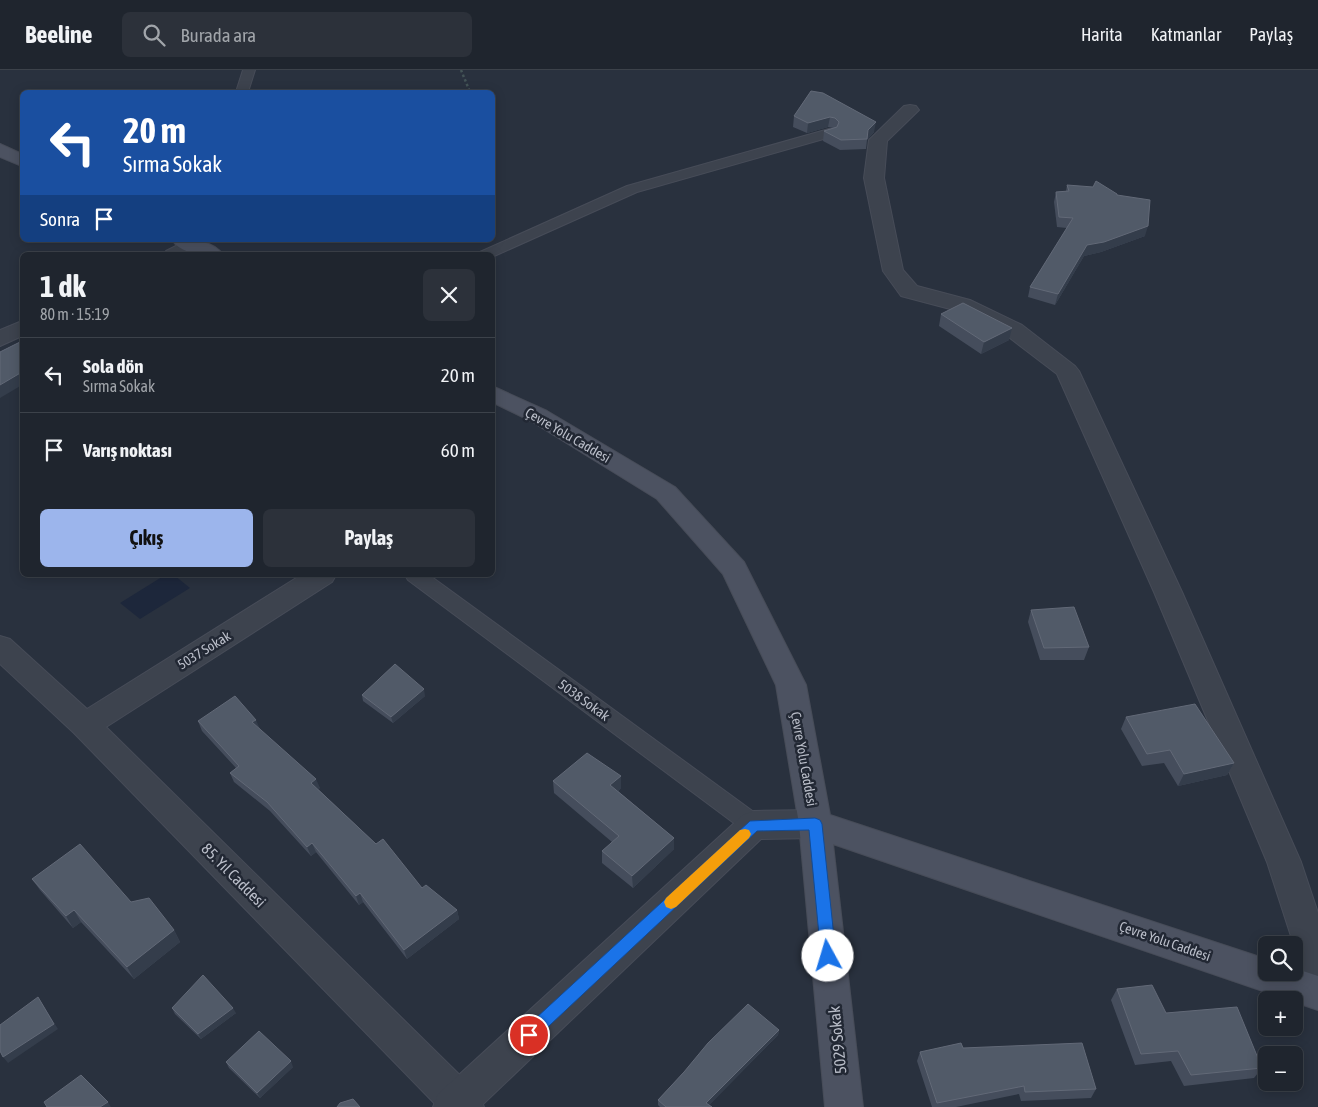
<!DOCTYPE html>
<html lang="tr">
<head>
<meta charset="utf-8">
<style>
  :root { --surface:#1f252e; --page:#2c313a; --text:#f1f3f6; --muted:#a1a5aa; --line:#3c424a; --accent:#9cb5ec }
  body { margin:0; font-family:"Asap Condensed",sans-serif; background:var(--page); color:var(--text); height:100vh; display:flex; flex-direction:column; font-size:19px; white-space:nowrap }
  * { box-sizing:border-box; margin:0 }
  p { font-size:16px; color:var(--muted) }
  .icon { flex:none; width:28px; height:28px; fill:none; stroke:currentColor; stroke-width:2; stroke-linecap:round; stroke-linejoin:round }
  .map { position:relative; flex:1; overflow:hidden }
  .details { position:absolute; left:20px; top:182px; width:475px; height:325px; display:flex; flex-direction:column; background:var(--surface); border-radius:8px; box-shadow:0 2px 12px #0003,0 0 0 1px var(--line) }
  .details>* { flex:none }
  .top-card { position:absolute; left:20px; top:20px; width:475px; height:152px; border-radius:8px; box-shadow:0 2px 12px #0003,0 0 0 1px var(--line); background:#1a4fa0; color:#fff; overflow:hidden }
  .fabs { position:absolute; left:1258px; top:866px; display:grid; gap:10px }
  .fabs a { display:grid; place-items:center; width:45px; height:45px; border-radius:8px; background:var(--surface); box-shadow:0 2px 12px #0003,0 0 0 1px var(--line); font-size:25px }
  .pin { position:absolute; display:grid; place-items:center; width:42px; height:42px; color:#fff; margin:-21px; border:2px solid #fff; border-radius:50%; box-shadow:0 1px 5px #0007 }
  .me { position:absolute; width:55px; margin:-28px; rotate:354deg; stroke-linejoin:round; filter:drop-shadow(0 0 4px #0008) }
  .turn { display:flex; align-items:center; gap:18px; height:105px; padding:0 20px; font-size:22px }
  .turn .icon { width:65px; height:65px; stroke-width:2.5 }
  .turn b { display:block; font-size:35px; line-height:42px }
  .then { display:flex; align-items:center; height:48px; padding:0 20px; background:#0003; gap:10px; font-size:19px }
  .round { display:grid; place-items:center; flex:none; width:52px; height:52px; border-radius:8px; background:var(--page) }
  .headline { display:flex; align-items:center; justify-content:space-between; height:85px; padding:0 20px }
  h1 { font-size:30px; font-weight:700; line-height:38px }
  .cta { display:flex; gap:10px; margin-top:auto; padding:10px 20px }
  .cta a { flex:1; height:58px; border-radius:8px; background:var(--accent); color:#111; font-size:20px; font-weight:700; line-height:58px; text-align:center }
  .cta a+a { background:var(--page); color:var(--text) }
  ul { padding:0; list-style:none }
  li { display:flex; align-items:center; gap:15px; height:75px; padding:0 20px; border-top:1px solid var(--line) }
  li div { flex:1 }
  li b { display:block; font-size:19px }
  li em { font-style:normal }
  header { display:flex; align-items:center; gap:30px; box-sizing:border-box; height:70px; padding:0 25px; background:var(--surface); border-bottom:1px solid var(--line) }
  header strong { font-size:24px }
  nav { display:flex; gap:28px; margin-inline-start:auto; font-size:18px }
  .search { width:350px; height:45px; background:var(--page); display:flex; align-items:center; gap:12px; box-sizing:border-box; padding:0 18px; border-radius:8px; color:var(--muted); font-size:19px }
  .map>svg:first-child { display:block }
</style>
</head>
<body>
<header>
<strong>Beeline</strong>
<div class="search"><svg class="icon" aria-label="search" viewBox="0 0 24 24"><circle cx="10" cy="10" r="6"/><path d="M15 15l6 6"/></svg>Burada ara</div>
<nav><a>Harita</a><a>Katmanlar</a><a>Paylaş</a></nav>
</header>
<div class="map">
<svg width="1318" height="1037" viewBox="0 0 1318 1037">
  <rect width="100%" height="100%" fill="#29313e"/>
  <!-- water -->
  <path fill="#1d273b" d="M 165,505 L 174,505 L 190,518 L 140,549 L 120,533 Z"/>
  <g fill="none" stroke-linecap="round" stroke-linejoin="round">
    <!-- service casing -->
    <g stroke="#474c58" stroke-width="2">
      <path id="service" d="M 243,0 L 255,0 L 248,22 L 236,22 Z
        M 829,59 L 834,60 L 836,63 L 834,66 L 637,122 L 492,187 L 492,185 L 478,185 L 480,182 L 627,116 Z
        M 405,505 L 429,505 L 762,748 L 766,755 L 762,762 L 754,765 L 746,762 L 408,510 Z"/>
    </g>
    <!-- minor casing -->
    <g stroke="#474c58" stroke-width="2">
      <path id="minor" d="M 910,35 L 916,36 L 919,40 L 887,71 L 884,108 L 903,200 L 917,216 L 970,230 L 1022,255 L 1075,296 L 1079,301 L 1182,522 L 1301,792 L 1318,843 L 1318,910 L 1306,905 L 1300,894 L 1267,792 L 1154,522 L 1057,304 L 1006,265 L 954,240 L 901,226 L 883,201 L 864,108 L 869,70 L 904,36 Z
        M 188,170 L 200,171 L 203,175 C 194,188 177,185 163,185 L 166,181 Z
        M 22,251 L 22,266 L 0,276 L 0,260 Z
        M 301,505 L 336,505 L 332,512 L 106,657 L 479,1024 L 484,1037 L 438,1037 L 74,663 L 0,594 L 0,566 L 10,569 L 87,639 Z"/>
    </g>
    <!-- tertiary casing -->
    <g stroke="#474c58" stroke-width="2">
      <path id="tertiary" d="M 815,740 L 826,744 L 831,754 L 826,764 L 815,768 L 761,769 L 480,1037 L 433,1037 L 438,1024 L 743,745 L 754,741 Z"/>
    </g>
    <!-- secondary casing -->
    <g stroke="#474c58" stroke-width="2">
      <path id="secondary" d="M 0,74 L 22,84 L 22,96 L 0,87 Z
        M 172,170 C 189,170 212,169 223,185 C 206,185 183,186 172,170 Z
        M 492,316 L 547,341 L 675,417 L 744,492 L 806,615 L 830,745 L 1266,889 L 1266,902 L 1294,902 L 1294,898 L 1318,906 L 1318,940 L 833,774 L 863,1037 L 825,1037 L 799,754 L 776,615 L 723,504 L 657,429 L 531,351 L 492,332 Z"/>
    </g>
    <!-- path -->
    <path stroke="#445457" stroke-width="2.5" stroke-dasharray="2.5 2.5" stroke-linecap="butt" d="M 461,0 L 470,22"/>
    <!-- service -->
    <use href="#service" fill="#3d434e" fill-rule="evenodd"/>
    <!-- minor -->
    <use href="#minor" fill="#3d434e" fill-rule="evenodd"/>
    <!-- tertiary -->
    <use href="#tertiary" fill="#3d434e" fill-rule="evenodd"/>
    <!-- secondary -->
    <use href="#secondary" fill="#4c5261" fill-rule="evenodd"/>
  </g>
  <!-- wall -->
  <path fill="#454d5c" d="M 811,21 L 874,62 L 867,70 L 866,79 L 840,80 L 823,71 L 824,61 L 833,58 L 828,57 L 807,63 L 793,57 L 794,46 Z
    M 1067,115 L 1117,125 L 1145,166 L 1101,182 L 1084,186 L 1055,235 L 1028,227 L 1030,217 L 1067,158 L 1057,157 L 1054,132 L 1056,122 L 1066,121 Z
    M 941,244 L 1009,270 L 981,284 L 939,256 Z
    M 1031,540 L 1089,577 L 1084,590 L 1040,590 L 1028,552 Z
    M 362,625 L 425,626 L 393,653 L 363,631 Z
    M 1126,647 L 1234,693 L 1227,705 L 1178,716 L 1164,693 L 1142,696 L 1121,659 Z
    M 198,651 L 259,659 L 320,718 L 318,719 L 422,818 L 457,840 L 459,849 L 407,889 L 363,832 L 359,835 L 316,782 L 311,786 L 270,741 L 234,712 L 230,703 L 236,698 L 202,661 Z
    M 621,706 L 621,718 L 618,721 L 674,768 L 674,779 L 633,818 L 602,793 L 602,781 L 612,772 L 554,723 L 553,711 Z
    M 32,809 L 131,832 L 174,860 L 180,872 L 134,909 L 81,852 L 73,858 L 40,820 Z
    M 1117,919 L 1166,943 L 1262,998 L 1254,1008 L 1184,1016 L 1171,991 L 1135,995 L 1111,930 Z
    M 172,938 L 236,943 L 201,969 L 175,944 Z
    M 779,960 L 778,965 L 709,1035 L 712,1037 L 660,1037 L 658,1035 L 658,1030 L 684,1002 Z
    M 963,978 L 1096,1019 L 1091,1028 L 1021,1031 L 1019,1024 L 956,1037 L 932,1037 L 917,991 L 920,982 Z
    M 226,992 L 293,997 L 260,1028 L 229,998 Z"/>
  <!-- shaded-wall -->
  <path fill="#343d4b" d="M 830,47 L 828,57 L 807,63 L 808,53 Z
    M 876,52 L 874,62 L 867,70 L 868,60 Z
    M 1148,156 L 1145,166 L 1101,182 L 1084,186 L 1055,235 L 1058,224 L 1087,175 Z
    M 1012,258 L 1009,270 L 981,284 L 984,272 Z
    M 22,302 L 22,315 L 0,328 L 0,315 Z
    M 424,619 L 425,626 L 393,653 L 391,647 Z
    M 256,650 L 260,659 L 252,652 Z
    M 1234,693 L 1227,705 L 1178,716 L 1184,704 Z
    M 621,706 L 621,718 L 611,727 L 610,715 Z
    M 316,709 L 320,718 L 314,722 L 311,713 Z
    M 674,768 L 674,779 L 633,818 L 632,806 Z
    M 312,773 L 316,782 L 311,786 L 307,777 Z
    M 360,823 L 363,832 L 359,835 L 356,826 Z
    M 74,840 L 81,852 L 73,858 L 66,846 Z
    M 457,840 L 459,849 L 407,889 L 404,880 Z
    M 174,860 L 180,872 L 134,909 L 127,897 Z
    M 38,927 L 58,959 L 8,993 L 3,987 Z
    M 233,938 L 236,943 L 201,969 L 198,964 Z
    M 779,960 L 778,965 L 707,1037 L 706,1033 Z
    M 291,991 L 293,997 L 260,1028 L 257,1023 Z
    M 108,1032 L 111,1037 L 100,1037 Z"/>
  <!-- building -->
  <path fill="#515a68" stroke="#626977" d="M 811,21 L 823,23 L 876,52 L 868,60 L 867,69 L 841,70 L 824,61 L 837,57 L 839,52 L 835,48 L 830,47 L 808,53 L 794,46 Z
    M 1096,111 L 1117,124 L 1117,125 L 1150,130 L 1148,156 L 1104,172 L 1087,175 L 1058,224 L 1030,217 L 1073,148 L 1059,147 L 1056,122 L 1069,121 L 1067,115 L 1093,117 Z
    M 963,233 L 1012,258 L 984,272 L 941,244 Z
    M 22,271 L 22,302 L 0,315 L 0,282 Z
    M 1074,537 L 1089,577 L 1044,578 L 1031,540 Z
    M 395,594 L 424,619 L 391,647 L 362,625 Z
    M 235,626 L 256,650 L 252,652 L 316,709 L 311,713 L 376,774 L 383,769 L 422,818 L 426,815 L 457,840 L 404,880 L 360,823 L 356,826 L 312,773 L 307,777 L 267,732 L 230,703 L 239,696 L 198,651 Z
    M 1195,634 L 1234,693 L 1184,704 L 1170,680 L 1147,684 L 1126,647 Z
    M 587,683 L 621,706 L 610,715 L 674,768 L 632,806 L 602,781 L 619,766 L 553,711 Z
    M 80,774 L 131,832 L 149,828 L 174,860 L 127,897 L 74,840 L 66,846 L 32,809 Z
    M 203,905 L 233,938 L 198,964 L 172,938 Z
    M 1152,915 L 1166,943 L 1237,937 L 1262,998 L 1191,1005 L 1178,981 L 1141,984 L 1117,919 Z
    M 38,927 L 54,954 L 3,987 L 0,981 L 0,955 Z
    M 748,934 L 779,960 L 706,1033 L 712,1037 L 666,1037 L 658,1030 L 684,1002 L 708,973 Z
    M 259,961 L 291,991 L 257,1023 L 226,992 Z
    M 961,973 L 963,978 L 1082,973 L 1096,1019 L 1025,1022 L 1024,1016 L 937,1033 L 920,982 Z
    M 81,1005 L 108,1032 L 100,1037 L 47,1037 L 44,1032 Z
    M 353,1029 L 360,1037 L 337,1037 L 340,1033 Z"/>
  <!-- route -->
  <path fill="#1a73e8" stroke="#114b97" d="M 815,748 L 820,750 L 822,754 L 836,886 L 834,891 L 828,893 L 823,891 L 821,886 L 809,760 L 757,761 L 534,970 L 529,972 L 523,970 L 521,965 L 523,960 L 750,751 Z"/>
  <!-- slow -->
  <path fill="#f59e0b" d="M 745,759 L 749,760 L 751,764 L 749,768 L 676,837 L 671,839 L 666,837 L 664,832 L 666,828 L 740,760 Z"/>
  <g text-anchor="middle" stroke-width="5" stroke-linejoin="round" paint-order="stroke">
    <!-- street labels -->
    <g font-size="14" fill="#babec9" stroke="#222834">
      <text transform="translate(568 365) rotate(30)" y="5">Çevre Yolu Caddesi</text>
      <text transform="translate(204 580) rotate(-32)" y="5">5037 Sokak</text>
      <text transform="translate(584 630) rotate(36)" y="5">5038 Sokak</text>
      <text transform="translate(804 689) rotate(80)" y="5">Çevre Yolu Caddesi</text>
      <text transform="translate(1165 871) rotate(19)" y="5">Çevre Yolu Caddesi</text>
    </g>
    <!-- near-street labels -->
    <g font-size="16" fill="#babec9" stroke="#222834">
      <text transform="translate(234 805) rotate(45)" y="6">85. Yıl Caddesi</text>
      <text transform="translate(837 970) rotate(-96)" y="6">5029 Sokak</text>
    </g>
  </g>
</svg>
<div class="fabs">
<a><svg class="icon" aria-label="search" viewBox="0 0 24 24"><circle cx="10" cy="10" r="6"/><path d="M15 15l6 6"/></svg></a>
<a>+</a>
<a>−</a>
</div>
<div class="pin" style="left:529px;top:965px;background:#d93025"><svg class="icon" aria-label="arrive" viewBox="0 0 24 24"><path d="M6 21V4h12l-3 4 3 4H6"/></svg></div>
<svg class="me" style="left:828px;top:886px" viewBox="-20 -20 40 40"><circle r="19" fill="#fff"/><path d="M0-13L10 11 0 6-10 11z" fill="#1a73e8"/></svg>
<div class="top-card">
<div class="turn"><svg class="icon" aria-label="left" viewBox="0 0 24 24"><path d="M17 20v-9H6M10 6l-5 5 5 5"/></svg><div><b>20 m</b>Sırma Sokak</div></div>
<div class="then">Sonra<svg class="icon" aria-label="arrive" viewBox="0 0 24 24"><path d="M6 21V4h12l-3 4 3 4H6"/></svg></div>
</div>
<section class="details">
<div class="headline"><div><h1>1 dk</h1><p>80 m · 15:19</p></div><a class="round"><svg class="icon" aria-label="close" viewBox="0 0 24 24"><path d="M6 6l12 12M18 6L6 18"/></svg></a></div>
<ul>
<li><svg class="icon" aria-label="left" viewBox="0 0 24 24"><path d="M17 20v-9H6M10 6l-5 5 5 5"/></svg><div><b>Sola dön</b><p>Sırma Sokak</p></div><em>20 m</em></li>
<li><svg class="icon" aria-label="arrive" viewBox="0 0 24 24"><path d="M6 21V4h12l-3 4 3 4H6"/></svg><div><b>Varış noktası</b></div><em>60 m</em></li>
</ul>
<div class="cta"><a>Çıkış</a><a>Paylaş</a></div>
</section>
</div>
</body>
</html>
